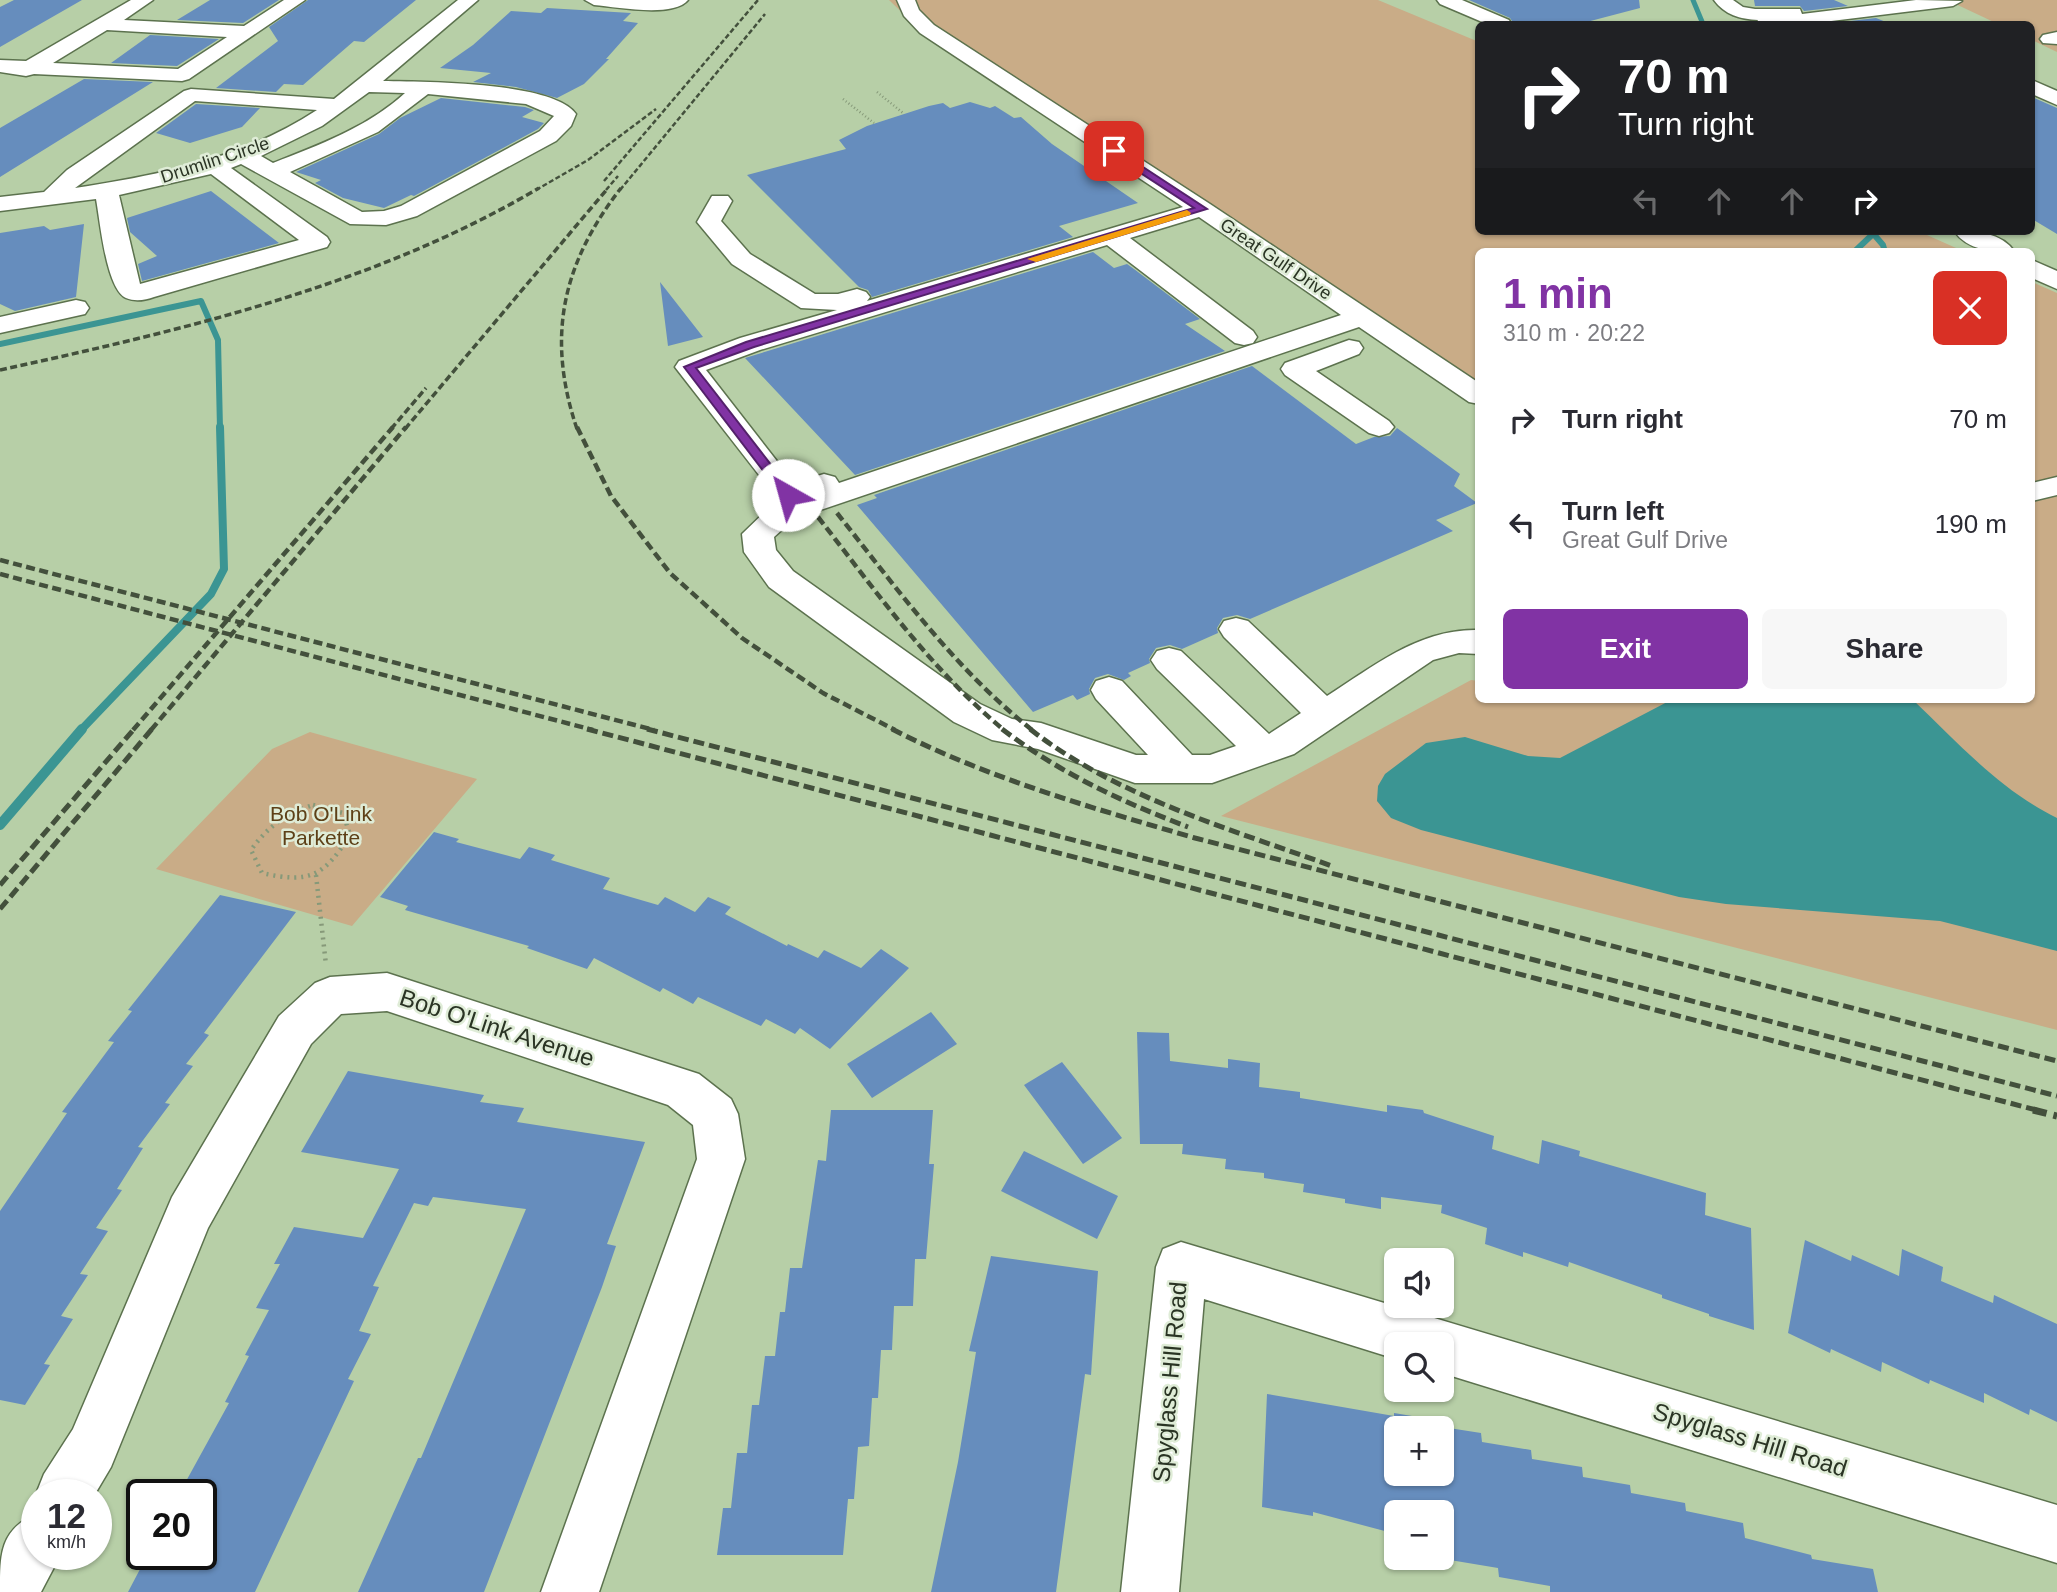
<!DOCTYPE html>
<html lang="en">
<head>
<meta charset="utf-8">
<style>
  :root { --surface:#fff; --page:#f7f7f7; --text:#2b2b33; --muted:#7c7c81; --accent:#8133a4 }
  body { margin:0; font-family:Arial,sans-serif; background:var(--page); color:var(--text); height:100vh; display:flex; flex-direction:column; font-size:26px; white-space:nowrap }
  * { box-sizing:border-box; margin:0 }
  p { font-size:23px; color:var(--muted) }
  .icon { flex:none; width:38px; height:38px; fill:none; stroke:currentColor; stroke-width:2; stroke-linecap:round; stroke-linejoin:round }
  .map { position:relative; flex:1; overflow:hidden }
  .side { position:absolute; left:1475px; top:248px; width:560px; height:455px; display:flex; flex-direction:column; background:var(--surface); border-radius:10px; box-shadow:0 2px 5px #0004 }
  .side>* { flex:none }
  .hud { position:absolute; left:1475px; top:21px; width:560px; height:214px; border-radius:10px; box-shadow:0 2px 5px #0004; background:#202124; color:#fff; overflow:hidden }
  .buttons { position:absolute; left:1384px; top:1248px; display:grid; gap:14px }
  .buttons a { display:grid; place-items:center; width:70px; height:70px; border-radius:10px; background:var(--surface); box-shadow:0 2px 5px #0004; font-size:35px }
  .speed { position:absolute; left:21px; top:1479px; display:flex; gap:14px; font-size:35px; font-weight:700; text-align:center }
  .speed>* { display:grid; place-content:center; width:91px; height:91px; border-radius:50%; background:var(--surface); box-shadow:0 2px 5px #0004; line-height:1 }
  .speed small { font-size:18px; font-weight:400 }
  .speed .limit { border:4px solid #111; border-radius:10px; background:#fff; color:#111 }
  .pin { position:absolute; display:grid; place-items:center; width:60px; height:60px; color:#fff; margin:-30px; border-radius:14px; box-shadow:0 4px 10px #0006 }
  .me { position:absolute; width:77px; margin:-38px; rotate:322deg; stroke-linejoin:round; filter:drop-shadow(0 0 5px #0008) }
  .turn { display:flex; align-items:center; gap:24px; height:147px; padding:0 28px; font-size:32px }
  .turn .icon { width:91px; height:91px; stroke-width:2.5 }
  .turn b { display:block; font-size:49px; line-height:60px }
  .lanes { display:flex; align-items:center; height:66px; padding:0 28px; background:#0003; justify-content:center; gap:35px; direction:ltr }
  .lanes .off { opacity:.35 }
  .round { display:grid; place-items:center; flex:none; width:74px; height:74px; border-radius:10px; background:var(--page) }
  .overview { display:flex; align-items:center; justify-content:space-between; height:119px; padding:0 28px }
  h1 { font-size:42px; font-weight:800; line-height:52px; color:var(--accent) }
  .button { display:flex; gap:14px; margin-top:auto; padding:14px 28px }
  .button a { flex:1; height:80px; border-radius:10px; background:var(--accent); color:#fff; font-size:28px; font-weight:800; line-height:80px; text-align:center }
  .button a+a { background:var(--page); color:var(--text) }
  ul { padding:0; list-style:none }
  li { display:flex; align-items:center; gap:21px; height:105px; padding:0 28px }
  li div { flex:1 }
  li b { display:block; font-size:26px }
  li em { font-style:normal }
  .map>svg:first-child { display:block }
</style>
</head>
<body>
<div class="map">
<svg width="2057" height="1592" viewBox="0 0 2057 1592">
  <rect width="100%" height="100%" fill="#b7cfa7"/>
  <!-- green -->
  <path fill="#c9ac87" d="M 889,0 L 1378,0 L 1479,42 L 1479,231 L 1918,231 L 1965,252 L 1479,252 L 1479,404 L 918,28 Z
    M 1947,0 L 2057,0 L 2057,52 L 2032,40 L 2032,24 L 1998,24 Z
    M 2032,282 L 2057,293 L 2057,1030 L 1221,816 L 1471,680 L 1479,681 L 1479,700 L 2032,700 Z
    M 310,732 L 477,779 L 352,926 L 156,869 L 272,749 Z"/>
  <!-- water -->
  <path fill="#3b9593" d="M 1671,700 L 1913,700 C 1957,742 2001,791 2057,818 L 2057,951 L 1940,921 L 1726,904 L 1679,897 L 1421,830 L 1391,818 L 1377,801 L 1378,786 L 1385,774 L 1426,743 L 1465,737 L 1528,756 L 1560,758 Z"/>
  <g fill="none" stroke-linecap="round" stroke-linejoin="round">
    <!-- stream-far3 -->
    <path stroke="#3b9593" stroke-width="5" d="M 1693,0 L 1703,24"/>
    <!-- stream-far2 -->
    <path stroke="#3b9593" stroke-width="6" d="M 1871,231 L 1883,245 L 1885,252
      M 1854,252 L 1874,233
      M 0,344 L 201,301 L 218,340 L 220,429"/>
    <!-- stream-far1 -->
    <path stroke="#3b9593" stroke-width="8" d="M 81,730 L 211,594 L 224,569 L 220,427"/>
    <!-- stream -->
    <path stroke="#3b9593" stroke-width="10" d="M 0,825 L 82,729"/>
  </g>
  <!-- building -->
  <path fill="#668dbd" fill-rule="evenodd" d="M 14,0 L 82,0 L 0,47 L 0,7 Z
    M 210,0 L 279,0 L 243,23 L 177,20 Z
    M 308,0 L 416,0 L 364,42 L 354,41 L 303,85 L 284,84 L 276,92 L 216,88 L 278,41 L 269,27 Z
    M 1469,0 L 1639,0 L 1640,8 L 1579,24 L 1514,24 L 1510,18 Z
    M 1754,0 L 1834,0 L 1848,6 L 1804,11 L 1800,6 L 1755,6 Z
    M 547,8 L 631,13 L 623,21 L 638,23 L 606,59 L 609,59 L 584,84 L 557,98 L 516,87 L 473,82 L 491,73 L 440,68 L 473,45 L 511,11 L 541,13 Z
    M 1876,18 L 1891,24 L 1824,24 Z
    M 150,35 L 219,39 L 177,66 L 111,63 Z
    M 84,79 L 153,82 L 0,177 L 0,128 Z
    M 2032,97 L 2057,108 L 2057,234 L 2032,219 Z
    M 441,98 L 525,107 L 534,110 L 522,117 L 544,123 L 538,129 L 414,196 L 411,195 L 384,208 L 343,198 L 315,183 L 321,180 L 296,172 L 379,134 L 400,118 Z
    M 970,102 L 990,108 L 995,106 L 1014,118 L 1021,117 L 1052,144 L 1138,203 L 1059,226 L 1073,237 L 872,297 L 868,290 L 859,287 L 747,175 L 846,149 L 839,140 L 867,126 L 929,106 L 943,103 L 950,108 Z
    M 196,104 L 260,108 L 242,127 L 190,143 L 156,133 Z
    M 211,191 L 279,243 L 142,281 L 138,264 L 157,256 L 130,232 L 127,218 Z
    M 84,224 L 76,297 L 15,311 L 0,304 L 0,233 L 44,226 L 50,230 Z
    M 1093,252 L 1114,268 L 1127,264 L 1134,269 L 1200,319 L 1185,324 L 1225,351 L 855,475 L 745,358 Z
    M 660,282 L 703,337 L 668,346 Z
    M 1252,366 L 1356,444 L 1374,437 L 1390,436 L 1397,428 L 1460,474 L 1454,486 L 1477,503 L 1436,520 L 1453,531 L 1250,619 L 1237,615 L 1223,618 L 1217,628 L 1218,633 L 1182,649 L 1170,645 L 1156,648 L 1149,659 L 1150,663 L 1128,673 L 1131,676 L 1124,680 L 1108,674 L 1095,678 L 1089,689 L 1090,694 L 1077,700 L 1073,695 L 1033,712 L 857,505 L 877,498 L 874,495 Z
    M 434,832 L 459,839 L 456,842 L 520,859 L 529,847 L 555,855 L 551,860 L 610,878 L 603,889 L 658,905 L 665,897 L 695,912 L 708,897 L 731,907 L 725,914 L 787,946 L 788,944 L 818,958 L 824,950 L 861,968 L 881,949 L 909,968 L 830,1049 L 800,1028 L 795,1034 L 766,1019 L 761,1026 L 698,997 L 693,1004 L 663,988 L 660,992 L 594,958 L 587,969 L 527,948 L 529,946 L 405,910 L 408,906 L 380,897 Z
    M 220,895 L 296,912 L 204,1033 L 209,1035 L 186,1064 L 193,1066 L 165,1103 L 170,1104 L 138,1147 L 143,1148 L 117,1189 L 122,1190 L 96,1228 L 108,1231 L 80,1274 L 88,1275 L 61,1316 L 73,1319 L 44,1364 L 50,1365 L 25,1405 L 0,1400 L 0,1211 L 67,1113 L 62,1112 L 114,1042 L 108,1041 L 132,1011 L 128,1010 Z
    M 931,1012 L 957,1044 L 872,1098 L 847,1064 Z
    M 1137,1032 L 1169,1033 L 1170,1061 L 1228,1068 L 1228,1059 L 1260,1063 L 1259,1087 L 1300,1092 L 1300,1098 L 1387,1112 L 1387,1105 L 1423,1110 L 1424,1113 L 1494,1136 L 1492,1149 L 1539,1164 L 1542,1140 L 1580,1151 L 1579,1156 L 1706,1193 L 1705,1215 L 1751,1228 L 1754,1330 L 1709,1316 L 1709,1314 L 1662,1298 L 1662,1295 L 1569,1262 L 1568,1267 L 1523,1252 L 1523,1257 L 1485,1244 L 1487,1228 L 1441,1213 L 1442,1205 L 1381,1197 L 1381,1209 L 1345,1203 L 1345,1199 L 1303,1192 L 1304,1184 L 1264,1178 L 1264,1173 L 1225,1169 L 1226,1159 L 1182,1154 L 1183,1144 L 1140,1144 Z
    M 1062,1062 L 1122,1138 L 1083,1164 L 1024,1085 Z
    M 348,1071 L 484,1095 L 480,1102 L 524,1108 L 517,1122 L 645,1142 L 607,1244 L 616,1246 L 602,1287 L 484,1592 L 358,1592 L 418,1458 L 421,1458 L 526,1209 L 433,1197 L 428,1206 L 414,1203 L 373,1286 L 379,1287 L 359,1331 L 371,1334 L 348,1379 L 354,1381 L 255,1592 L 128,1592 L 148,1554 L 201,1554 L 201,1494 L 179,1494 L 229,1403 L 225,1402 L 249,1356 L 245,1355 L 269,1310 L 256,1308 L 280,1264 L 274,1264 L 294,1227 L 363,1238 L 399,1169 L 301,1152 Z
    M 831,1110 L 933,1110 L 929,1164 L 934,1164 L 926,1259 L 915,1259 L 913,1306 L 894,1306 L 892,1350 L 881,1350 L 878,1398 L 872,1398 L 869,1446 L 858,1447 L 854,1499 L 848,1499 L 843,1555 L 717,1555 L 723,1508 L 731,1508 L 737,1453 L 747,1453 L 752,1405 L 759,1405 L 765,1356 L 775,1356 L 780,1312 L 785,1312 L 790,1268 L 802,1268 L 818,1160 L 826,1161 Z
    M 1024,1151 L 1118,1196 L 1097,1239 L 1001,1191 Z
    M 1805,1240 L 1851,1261 L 1852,1255 L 1899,1276 L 1902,1249 L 1943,1267 L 1941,1281 L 1993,1303 L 1994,1295 L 2057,1324 L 2057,1422 L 2030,1409 L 2029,1415 L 1984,1393 L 1984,1403 L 1930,1380 L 1929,1384 L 1882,1362 L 1881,1372 L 1831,1349 L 1830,1353 L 1788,1333 Z
    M 991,1256 L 1098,1271 L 1091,1375 L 1085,1374 L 1056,1592 L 931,1592 L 958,1462 L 976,1352 L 969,1351 Z
    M 1267,1394 L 1394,1416 L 1394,1413 L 1436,1420 L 1436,1426 L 1481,1433 L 1482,1442 L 1531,1450 L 1532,1459 L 1582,1467 L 1583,1477 L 1630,1485 L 1631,1493 L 1685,1503 L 1686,1511 L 1743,1523 L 1745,1538 L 1811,1555 L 1812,1559 L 1873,1569 L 1878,1592 L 1550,1592 L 1550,1586 L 1499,1577 L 1498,1568 L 1450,1560 L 1446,1512 L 1396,1512 L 1396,1534 L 1313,1512 L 1313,1516 L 1262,1507 ZM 1396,1428 L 1442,1428 L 1442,1474 L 1396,1474 Z"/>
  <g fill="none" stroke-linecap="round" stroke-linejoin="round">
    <!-- minor casing -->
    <g stroke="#5c724e" stroke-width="3">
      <path id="minor" d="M 131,0 L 153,0 L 124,20 L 244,26 L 284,0 L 305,0 L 189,79 L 182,81 L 34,74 L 26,76 L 0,72 L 0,60 L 26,61 ZM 107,30 L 227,37 L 178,69 L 53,63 Z
        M 458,0 L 478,0 L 383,81 C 423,82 553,81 576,114 L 571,126 L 556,141 L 417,216 L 386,225 L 350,224 L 241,164 L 231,168 L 327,237 L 330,242 L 327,247 L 154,297 C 146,300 135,302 126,298 C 106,289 100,220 96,199 L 0,211 L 0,197 L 44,192 L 67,170 L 184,91 L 191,89 L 334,99 ZM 369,92 L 405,93 C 368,127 319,145 273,163 L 261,156 L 322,126 ZM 428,94 L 526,104 L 554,116 L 540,131 L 401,206 L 384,211 L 362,212 L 290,172 L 378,132 ZM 195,101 L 317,110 C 244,158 160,175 75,188 ZM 211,174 L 299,240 L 140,284 L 119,195 Z
        M 585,0 L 688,0 C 673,18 617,7 594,5 Z
        M 897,0 L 915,0 L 919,10 L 934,25 L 1210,204 L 1479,383 L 1479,404 L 1469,402 L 1359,327 L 794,519 L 774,537 L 776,550 L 793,571 L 980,704 L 1012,719 L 1041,723 L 1136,755 L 1148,755 L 1096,699 L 1091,690 L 1096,681 L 1109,677 L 1122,681 L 1192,755 L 1210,755 L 1236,746 L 1157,669 L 1151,660 L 1157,651 L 1169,648 L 1181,651 L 1269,734 L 1301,713 L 1224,637 L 1219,629 L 1224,621 L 1236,618 L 1248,621 L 1327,696 C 1374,666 1420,628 1479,630 L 1479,654 L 1459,653 L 1433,660 L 1294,754 L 1212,783 L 1135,783 L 1038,749 L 992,740 L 954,722 L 769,587 L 744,552 L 742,534 L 772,505 L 780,502 L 675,367 L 679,361 L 740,338 L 837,310 L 801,308 L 732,264 L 697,222 L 712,196 L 728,196 L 732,201 L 721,221 L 750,254 L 815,294 L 838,294 L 857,289 L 866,292 L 870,297 L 867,301 L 1183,207 L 920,33 L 904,16 ZM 1199,217 L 1341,315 L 839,483 L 835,477 L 824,474 L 794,483 L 706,370 L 760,350 L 1107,245 L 1235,343 L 1244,345 L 1253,343 L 1257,337 L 1253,331 L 1130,238 Z
        M 1437,0 L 1462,0 L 1509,20 L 1511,24 L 1487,24 L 1440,4 Z
        M 1714,0 L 1733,0 L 1743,7 L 1755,9 L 1800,9 L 1802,14 L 1916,0 L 1962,1 L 1953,6 L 1807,24 L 1756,24 L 1758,20 C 1740,19 1725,15 1714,0 Z
        M 2057,32 L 2057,44 L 2043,43 L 2040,39 L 2043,35 Z
        M 2032,80 L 2057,91 L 2057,105 L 2032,94 Z
        M 1954,231 C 1976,231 2001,232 2015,252 C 1993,252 1968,251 1954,231 Z
        M 2032,260 L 2057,271 L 2057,289 L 2032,278 Z
        M 76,300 L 85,302 L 89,308 L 85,314 L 0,333 L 0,317 Z
        M 1349,340 L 1359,342 L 1363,348 L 1359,354 L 1316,371 L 1389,421 L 1394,427 L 1389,433 L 1379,436 L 1369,433 L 1285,375 L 1281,369 L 1285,363 Z
        M 2057,477 L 2057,495 L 2032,501 L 2032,483 Z
        M 387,973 L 699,1074 L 731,1099 L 738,1114 L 745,1159 L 599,1592 L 541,1592 L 697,1159 L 693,1125 L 668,1105 L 387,1011 L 341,1014 L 311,1044 L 208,1228 L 111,1467 L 95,1494 L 37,1496 L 36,1494 L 44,1474 L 73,1429 L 172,1197 L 279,1016 L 315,983 L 330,977 Z
        M 1181,1242 L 2057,1505 L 2057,1563 L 1442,1373 L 1442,1344 L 1396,1344 L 1396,1359 L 1204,1299 L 1179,1592 L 1121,1592 L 1156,1267 L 1163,1249 Z
        M 37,1513 L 37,1554 L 61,1554 L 41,1592 L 0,1592 C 0,1553 0,1530 37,1513 Z"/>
    </g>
    <!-- path-far1 -->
    <path stroke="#869979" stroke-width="2.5" stroke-dasharray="1 2.5" stroke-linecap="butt" d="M 877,92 L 903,113
      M 843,99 L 874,123"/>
    <!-- path -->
    <path stroke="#869979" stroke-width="4.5" stroke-dasharray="2 5" stroke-linecap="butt" d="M 313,805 L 343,813 L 350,835 C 324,876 310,884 262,873 L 251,850 C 268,826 286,814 313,805 Z
      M 316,875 L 326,965"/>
    <!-- minor -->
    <use href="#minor" fill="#fff" fill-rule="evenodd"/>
    <!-- rail-far4 -->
    <path stroke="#43503c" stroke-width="2.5" stroke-dasharray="5 2.5" stroke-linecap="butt" d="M 604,181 L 758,0
      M 536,190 L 588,160 L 656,109
      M 606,190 L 618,176
      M 620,190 L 765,14"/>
    <!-- rail-far3 -->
    <path stroke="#43503c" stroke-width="3.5" stroke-dasharray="7 3.5" stroke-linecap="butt" d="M 0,370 C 184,330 375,285 539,188
      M 391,429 L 426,388
      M 405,429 L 608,188
      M 577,429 C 546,337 562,264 621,188"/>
    <!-- rail-far2 -->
    <path stroke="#43503c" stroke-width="4.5" stroke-dasharray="9 4.5" stroke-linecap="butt" d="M 577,427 L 611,496 L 670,573 L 742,638 L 823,693 L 895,730
      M 837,513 C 898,590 955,669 1032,730
      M 818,517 C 876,591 931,670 1004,730
      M 0,560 L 654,730
      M 0,574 L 593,730
      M 133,730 L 393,427
      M 151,730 L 406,427"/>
    <!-- rail-far1 -->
    <path stroke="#43503c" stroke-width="5" stroke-dasharray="11 5" stroke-linecap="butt" d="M 587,729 L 2040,1111
      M 647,729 L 2057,1096
      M 892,729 C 987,778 1092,808 1195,838 L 2057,1061
      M 1002,729 C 1060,773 1120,801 1188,827
      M 1030,729 C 1117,797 1230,829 1332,866
      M 0,885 L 134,729
      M 0,909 L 152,729"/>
    <!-- rail -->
    <path stroke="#43503c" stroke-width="7" stroke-dasharray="14 7" stroke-linecap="butt" d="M 2033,1110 L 2057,1116"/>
  </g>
  <!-- route -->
  <path fill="#8133a4" stroke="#54216b" stroke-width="2" d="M 1114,148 L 1207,209 L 754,347 L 696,368 L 793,493 L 793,498 L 784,498 L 684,367 L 746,342 L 1194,208 L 1110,153 L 1109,151 Z"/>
  <!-- slow -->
  <path fill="#f59e0b" d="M 1187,210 L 1191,213 L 1190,215 L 1036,262 L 1027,259 Z"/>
  <g text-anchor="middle" stroke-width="5" stroke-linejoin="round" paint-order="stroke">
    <!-- far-street labels -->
    <g font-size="18" fill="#2a3424" stroke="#dfecd7">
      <text transform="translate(215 160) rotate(-18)" y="6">Drumlin Circle</text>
      <text transform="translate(1276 259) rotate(34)" y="6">Great Gulf Drive</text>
    </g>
    <!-- park labels -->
    <g font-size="21" fill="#5d4017" stroke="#dfecd7">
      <text x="321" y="821">Bob O'Link<tspan x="321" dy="24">Parkette</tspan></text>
    </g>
    <!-- near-street labels -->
    <g font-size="24" fill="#2a3424" stroke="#dfecd7">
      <text transform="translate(497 1028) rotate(18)" y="8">Bob O'Link Avenue</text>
      <text transform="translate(1170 1382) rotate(-85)" y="8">Spyglass Hill Road</text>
      <text transform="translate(1750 1440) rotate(17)" y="8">Spyglass Hill Road</text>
    </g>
  </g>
</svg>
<div class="buttons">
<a><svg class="icon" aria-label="sound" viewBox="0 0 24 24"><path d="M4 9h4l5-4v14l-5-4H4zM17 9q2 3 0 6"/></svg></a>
<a><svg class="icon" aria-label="search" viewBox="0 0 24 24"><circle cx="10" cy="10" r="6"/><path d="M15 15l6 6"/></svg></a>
<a>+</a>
<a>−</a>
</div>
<div class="speed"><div>12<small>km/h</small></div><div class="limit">20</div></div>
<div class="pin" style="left:1114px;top:151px;background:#d93025"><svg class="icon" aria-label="arrive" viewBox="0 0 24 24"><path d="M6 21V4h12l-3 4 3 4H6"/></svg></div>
<svg class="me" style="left:788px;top:495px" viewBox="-20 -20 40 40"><circle r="19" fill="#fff"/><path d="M0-13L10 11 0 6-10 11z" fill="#8133a4"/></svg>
<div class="hud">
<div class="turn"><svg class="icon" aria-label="right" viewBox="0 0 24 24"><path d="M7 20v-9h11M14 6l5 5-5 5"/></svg><div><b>70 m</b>Turn right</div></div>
<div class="lanes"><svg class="icon off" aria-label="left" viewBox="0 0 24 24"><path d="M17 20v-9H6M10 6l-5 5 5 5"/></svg><svg class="icon off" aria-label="ahead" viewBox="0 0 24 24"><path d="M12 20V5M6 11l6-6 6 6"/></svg><svg class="icon off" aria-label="ahead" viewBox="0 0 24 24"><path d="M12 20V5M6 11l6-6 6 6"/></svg><svg class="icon" aria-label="right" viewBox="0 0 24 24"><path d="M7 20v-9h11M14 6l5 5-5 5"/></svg></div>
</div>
<section class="side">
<div class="overview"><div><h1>1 min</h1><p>310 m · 20:22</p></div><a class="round" style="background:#d93025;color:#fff"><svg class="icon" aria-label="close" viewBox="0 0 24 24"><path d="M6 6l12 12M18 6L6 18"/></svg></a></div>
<ul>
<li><svg class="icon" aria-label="right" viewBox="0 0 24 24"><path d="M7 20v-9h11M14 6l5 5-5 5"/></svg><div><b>Turn right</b></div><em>70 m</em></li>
<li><svg class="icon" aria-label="left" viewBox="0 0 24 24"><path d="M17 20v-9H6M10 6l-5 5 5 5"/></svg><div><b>Turn left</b><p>Great Gulf Drive</p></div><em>190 m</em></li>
</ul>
<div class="button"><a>Exit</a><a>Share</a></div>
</section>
</div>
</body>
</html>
